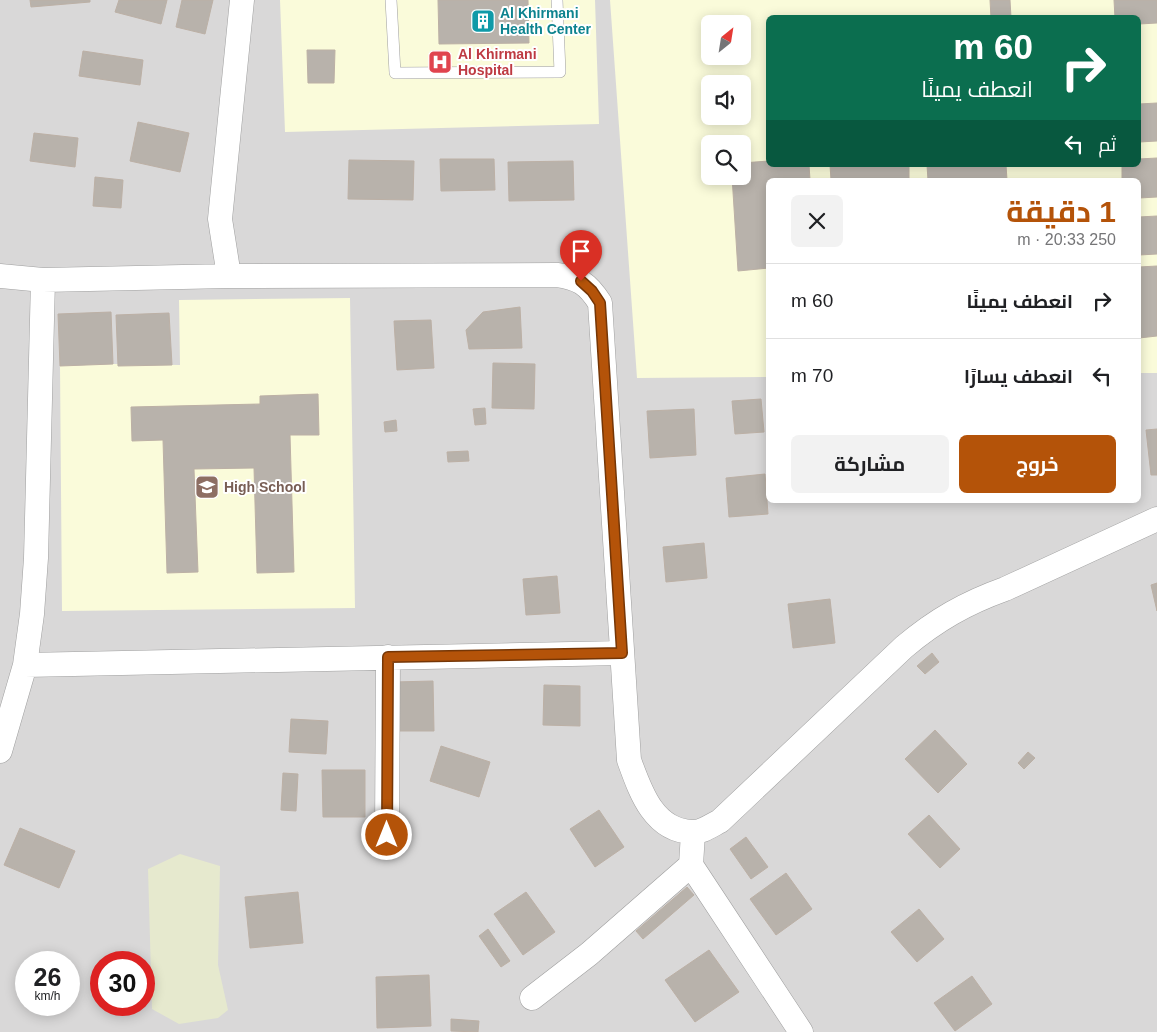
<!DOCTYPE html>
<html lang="ar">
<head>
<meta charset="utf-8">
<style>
  :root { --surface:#fff; --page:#f2f2f2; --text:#202124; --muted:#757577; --line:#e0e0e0; --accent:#b45309 }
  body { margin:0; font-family:Arial,Cairo,sans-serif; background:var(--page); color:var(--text); direction:rtl; height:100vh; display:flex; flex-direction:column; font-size:19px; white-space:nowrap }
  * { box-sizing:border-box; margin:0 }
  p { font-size:16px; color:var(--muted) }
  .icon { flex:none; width:28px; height:28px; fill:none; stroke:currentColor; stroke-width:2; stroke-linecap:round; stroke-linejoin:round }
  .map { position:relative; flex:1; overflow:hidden; direction:ltr }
  .sheet { position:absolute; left:766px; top:178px; width:375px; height:325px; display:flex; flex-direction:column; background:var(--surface); border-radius:8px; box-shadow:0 2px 12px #0003; direction:rtl }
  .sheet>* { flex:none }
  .banner { position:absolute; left:766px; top:15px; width:375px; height:152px; border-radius:8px; box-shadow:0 2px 12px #0003; direction:rtl; background:#0b6e4f; color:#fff; overflow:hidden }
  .needle { width:32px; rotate:30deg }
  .tools { position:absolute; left:701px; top:15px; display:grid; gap:10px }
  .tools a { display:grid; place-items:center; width:50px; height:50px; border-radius:8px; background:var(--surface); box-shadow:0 2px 12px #0003; font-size:25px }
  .speed { position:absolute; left:15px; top:951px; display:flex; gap:10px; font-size:25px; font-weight:700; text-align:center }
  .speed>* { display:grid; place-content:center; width:65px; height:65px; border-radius:50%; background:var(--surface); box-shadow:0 2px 12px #0003; line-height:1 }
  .speed small { font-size:12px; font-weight:400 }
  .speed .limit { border:8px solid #d22; background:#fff; color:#111 }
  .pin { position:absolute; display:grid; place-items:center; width:42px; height:42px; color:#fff; margin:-51px -21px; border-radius:50% 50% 50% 0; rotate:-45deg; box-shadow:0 0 5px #0007 }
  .pin .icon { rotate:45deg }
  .me { position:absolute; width:55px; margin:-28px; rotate:0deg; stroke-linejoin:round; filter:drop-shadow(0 0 4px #0008) }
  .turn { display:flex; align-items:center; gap:18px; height:105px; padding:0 25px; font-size:22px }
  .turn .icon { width:65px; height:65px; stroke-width:2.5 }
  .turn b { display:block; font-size:35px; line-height:42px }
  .then { display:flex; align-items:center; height:48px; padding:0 25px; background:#0003; gap:10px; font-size:19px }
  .round { display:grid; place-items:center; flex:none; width:52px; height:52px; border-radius:8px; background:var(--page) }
  .headline { display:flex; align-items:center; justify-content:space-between; height:85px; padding:0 25px }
  h1 { font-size:30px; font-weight:700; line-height:38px; color:var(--accent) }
  .button { display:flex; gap:10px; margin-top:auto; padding:10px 25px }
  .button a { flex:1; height:58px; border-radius:8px; background:var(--accent); color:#fff; font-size:20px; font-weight:700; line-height:58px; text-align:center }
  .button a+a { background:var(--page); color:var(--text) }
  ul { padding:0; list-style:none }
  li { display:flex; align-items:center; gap:15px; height:75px; padding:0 25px; border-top:1px solid var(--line) }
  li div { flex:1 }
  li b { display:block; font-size:19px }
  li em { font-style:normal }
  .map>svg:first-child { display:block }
</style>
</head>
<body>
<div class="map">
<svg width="1157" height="1032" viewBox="0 0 1157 1032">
  <rect width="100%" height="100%" fill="#ebe9e1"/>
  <!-- residential -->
  <path fill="#d9d8d8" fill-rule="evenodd" d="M 0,0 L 1157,0 L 1157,1032 L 0,1032 ZM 769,18 L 1139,18 L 1139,165 L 769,165 ZM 710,24 L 742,24 L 742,56 L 710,56 ZM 710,84 L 742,84 L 742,116 L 710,116 ZM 710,144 L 742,144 L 742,176 L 710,176 ZM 769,180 L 1139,180 L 1139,500 L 769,500 ZM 26,962 L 69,962 L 69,1005 L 26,1005 ZM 101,962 L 144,962 L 144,1005 L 101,1005 Z"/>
  <!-- education -->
  <path fill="#fafbda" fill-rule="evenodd" d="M 280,0 L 595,0 L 599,124 L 285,132 Z
    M 610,0 L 1157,0 L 1157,373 L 1139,373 L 1139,180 L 769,180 L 769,377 L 637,378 ZM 769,18 L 1139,18 L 1139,165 L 769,165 ZM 710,24 L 742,24 L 742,56 L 710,56 ZM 710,84 L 742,84 L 742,116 L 710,116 ZM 710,144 L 742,144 L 742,176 L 710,176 Z
    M 350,298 L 355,608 L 62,611 L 60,366 L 113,364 L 180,365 L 179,300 Z"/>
  <!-- farmland -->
  <path fill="#e6e9ce" d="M 180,854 L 220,866 L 218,965 L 228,1010 L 218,1018 L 179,1024 L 152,1009 L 148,869 Z"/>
  <!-- building -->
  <path fill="#b8b2ab" stroke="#bcb0a5" d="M 30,0 L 90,0 L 90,2 L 31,7 Z
    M 119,0 L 167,0 L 161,24 L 115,12 Z
    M 182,0 L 213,0 L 205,34 L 176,27 Z
    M 438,0 L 528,0 L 529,43 L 439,44 Z
    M 990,0 L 1010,0 L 1011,18 L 991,18 Z
    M 1114,0 L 1157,0 L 1157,23 L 1139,24 L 1139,18 L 1115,18 Z
    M 307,50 L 335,50 L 334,83 L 308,83 Z
    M 83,51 L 143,60 L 140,85 L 79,76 Z
    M 1157,103 L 1157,141 L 1139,142 L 1139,104 Z
    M 138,122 L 189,133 L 180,172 L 130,161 Z
    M 34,133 L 78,138 L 75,167 L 30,161 Z
    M 1157,158 L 1157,197 L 1139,198 L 1139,180 L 1122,180 L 1122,165 L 1139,165 L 1139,159 Z
    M 440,159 L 494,159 L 495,190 L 441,191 Z
    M 349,160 L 414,161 L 413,200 L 348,199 Z
    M 573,161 L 574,200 L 509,201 L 508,162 Z
    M 769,161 L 769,165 L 809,165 L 810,180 L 769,180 L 769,268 L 738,271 L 732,176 L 742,176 L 742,163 Z
    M 830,165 L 909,165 L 909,180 L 831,180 Z
    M 927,165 L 1006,165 L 1007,180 L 928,180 Z
    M 95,177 L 123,180 L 121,208 L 93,206 Z
    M 1157,216 L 1157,254 L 1139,255 L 1139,217 Z
    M 1157,266 L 1157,336 L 1139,338 L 1139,267 Z
    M 520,307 L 522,348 L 469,349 L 466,330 L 483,312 Z
    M 111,312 L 113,364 L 60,366 L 58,314 Z
    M 169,313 L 172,365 L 118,366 L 116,315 Z
    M 431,320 L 434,368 L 397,370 L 394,321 Z
    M 493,363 L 535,364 L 534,409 L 492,408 Z
    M 318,394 L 319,435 L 290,435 L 294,572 L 257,573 L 254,468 L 194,469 L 198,572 L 167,573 L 163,440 L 132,441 L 131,407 L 260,404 L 260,396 Z
    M 761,399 L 764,432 L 735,434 L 732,401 Z
    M 485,408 L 486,424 L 475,425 L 473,409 Z
    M 694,409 L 696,455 L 650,458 L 647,411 Z
    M 396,420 L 397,431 L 385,432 L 384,422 Z
    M 1157,429 L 1157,475 L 1151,475 L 1146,430 Z
    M 468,451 L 469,461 L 448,462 L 447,452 Z
    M 765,474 L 768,514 L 729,517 L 726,478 Z
    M 704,543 L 707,578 L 666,582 L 663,547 Z
    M 557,576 L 560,613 L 526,615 L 523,579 Z
    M 1157,583 L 1157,611 L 1151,585 Z
    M 830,599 L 835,643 L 793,648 L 788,604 Z
    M 932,653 L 939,662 L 925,674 L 917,666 Z
    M 433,681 L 434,731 L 395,731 L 394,682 Z
    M 544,685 L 580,686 L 580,726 L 543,725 Z
    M 291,719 L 328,721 L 326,754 L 289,752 Z
    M 935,730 L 967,764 L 938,793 L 905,759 Z
    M 441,746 L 490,762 L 479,797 L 430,781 Z
    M 1028,752 L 1035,758 L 1024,769 L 1018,763 Z
    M 322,770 L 365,770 L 365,817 L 323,817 Z
    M 283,773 L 298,774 L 296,811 L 281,810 Z
    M 599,810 L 624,847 L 595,867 L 570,829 Z
    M 929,815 L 960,849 L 940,868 L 908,834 Z
    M 20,828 L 75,851 L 59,888 L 4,865 Z
    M 746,837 L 768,867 L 751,879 L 730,849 Z
    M 786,873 L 812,909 L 776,935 L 750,899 Z
    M 687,887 L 694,895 L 643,939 L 636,931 Z
    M 298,892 L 303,943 L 250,948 L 245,897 Z
    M 526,892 L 555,932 L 523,955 L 494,914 Z
    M 919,909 L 944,939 L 917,962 L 891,932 Z
    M 488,929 L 510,961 L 501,967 L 479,936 Z
    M 709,950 L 739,992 L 695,1022 L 665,980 Z
    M 429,975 L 431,1026 L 377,1028 L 376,977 Z
    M 972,976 L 992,1004 L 955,1031 L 934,1003 Z
    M 451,1019 L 479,1021 L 478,1032 L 451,1031 Z"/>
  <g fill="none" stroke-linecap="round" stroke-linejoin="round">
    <!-- service casing -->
    <g stroke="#9f9f9f" stroke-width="12">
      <path id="service" d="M 391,0 L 395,73 L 560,72 L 557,0"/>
    </g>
    <!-- minor casing -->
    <g stroke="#9f9f9f" stroke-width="25">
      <path id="minor" d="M 0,276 L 43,280 L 229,276 L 557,275 C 579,278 588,284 600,303 L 629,760 C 640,790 653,831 692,832 C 701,833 712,825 720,821 L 904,647 C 936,620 966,603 1005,589 L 1157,519
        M 229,276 L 220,219 L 242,0
        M 25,665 L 622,653
        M 0,751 L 25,665 L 32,614 L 36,558 L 43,280
        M 693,833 L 691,865 L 801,1032
        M 387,835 L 388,657
        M 532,998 L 589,954 L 691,865"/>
    </g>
    <!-- service -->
    <use href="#service" stroke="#fff" stroke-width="11"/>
    <!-- minor -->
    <use href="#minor" stroke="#fff" stroke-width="24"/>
  </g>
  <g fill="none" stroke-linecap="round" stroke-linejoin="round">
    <!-- route casing -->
    <g stroke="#753606" stroke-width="12">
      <path id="route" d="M 387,835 L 388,657 L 622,653 L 600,303 L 592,291 L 581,281"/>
    </g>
    <!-- route -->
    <use href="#route" stroke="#b45309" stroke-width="9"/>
  </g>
  <!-- icons -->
  <defs>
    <g id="building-square" transform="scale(1.25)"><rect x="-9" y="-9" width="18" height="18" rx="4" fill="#0f9aa8" stroke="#fff"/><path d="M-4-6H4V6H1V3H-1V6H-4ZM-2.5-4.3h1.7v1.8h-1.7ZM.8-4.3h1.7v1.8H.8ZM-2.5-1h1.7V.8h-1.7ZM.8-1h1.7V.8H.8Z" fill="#fff"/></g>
    <g id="hospital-square" transform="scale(1.25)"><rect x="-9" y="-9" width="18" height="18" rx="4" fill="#e0444e" stroke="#fff"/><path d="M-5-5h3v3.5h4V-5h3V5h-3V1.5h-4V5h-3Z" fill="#fff"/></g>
    <g id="school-square" transform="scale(1.25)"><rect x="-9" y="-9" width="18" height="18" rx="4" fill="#8d6e63" stroke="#fff"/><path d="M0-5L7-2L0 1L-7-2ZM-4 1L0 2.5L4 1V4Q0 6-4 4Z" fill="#fff"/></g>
  </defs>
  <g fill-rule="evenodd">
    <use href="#building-square" x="483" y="21"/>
    <use href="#hospital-square" x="440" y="62"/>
    <use href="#school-square" x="207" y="487"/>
  </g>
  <g text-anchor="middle" stroke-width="4" stroke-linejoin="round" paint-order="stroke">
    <!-- culture labels -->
    <g font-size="14" font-weight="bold" fill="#0d838f" stroke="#fff" text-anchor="start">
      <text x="500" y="18">Al Khirmani<tspan x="500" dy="16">Health Center</tspan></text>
    </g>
    <!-- health labels -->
    <g font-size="14" font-weight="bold" fill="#be3a42" stroke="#fff" text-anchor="start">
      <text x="458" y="59">Al Khirmani<tspan x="458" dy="16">Hospital</tspan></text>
    </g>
    <!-- education labels -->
    <g font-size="14" font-weight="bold" fill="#785e54" stroke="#fff" text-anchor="start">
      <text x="224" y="492">High School</text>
    </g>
  </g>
</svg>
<div class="tools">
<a><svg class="needle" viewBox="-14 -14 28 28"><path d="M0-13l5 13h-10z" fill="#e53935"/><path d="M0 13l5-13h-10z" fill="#757577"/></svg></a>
<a><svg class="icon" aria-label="sound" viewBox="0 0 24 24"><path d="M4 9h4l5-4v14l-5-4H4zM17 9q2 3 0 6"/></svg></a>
<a><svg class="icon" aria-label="search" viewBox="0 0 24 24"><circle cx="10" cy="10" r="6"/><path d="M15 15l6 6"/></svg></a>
</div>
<div class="speed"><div>26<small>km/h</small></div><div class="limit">30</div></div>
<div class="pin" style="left:581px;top:281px;background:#d93025"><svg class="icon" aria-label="arrive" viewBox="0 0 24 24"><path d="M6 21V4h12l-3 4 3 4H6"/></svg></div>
<svg class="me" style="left:387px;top:835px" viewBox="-20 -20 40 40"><circle r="17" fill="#b45309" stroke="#fff" stroke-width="3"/><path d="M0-11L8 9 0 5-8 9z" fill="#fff"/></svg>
<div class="banner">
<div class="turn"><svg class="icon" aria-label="right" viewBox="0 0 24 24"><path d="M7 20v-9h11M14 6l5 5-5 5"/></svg><div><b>60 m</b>انعطف يمينًا</div></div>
<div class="then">ثم<svg class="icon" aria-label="left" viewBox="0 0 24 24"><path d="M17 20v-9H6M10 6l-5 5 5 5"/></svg></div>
</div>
<section class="sheet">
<div class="headline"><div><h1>1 دقيقة</h1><p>250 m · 20:33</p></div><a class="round"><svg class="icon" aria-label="close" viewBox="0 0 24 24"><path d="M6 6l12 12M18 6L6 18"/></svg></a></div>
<ul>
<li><svg class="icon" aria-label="right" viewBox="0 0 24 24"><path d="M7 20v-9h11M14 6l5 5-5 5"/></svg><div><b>انعطف يمينًا</b></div><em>60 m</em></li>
<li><svg class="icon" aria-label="left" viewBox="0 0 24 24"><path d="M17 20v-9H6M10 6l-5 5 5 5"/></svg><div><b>انعطف يسارًا</b></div><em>70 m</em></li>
</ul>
<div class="button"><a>خروج</a><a>مشاركة</a></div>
</section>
</div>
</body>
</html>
